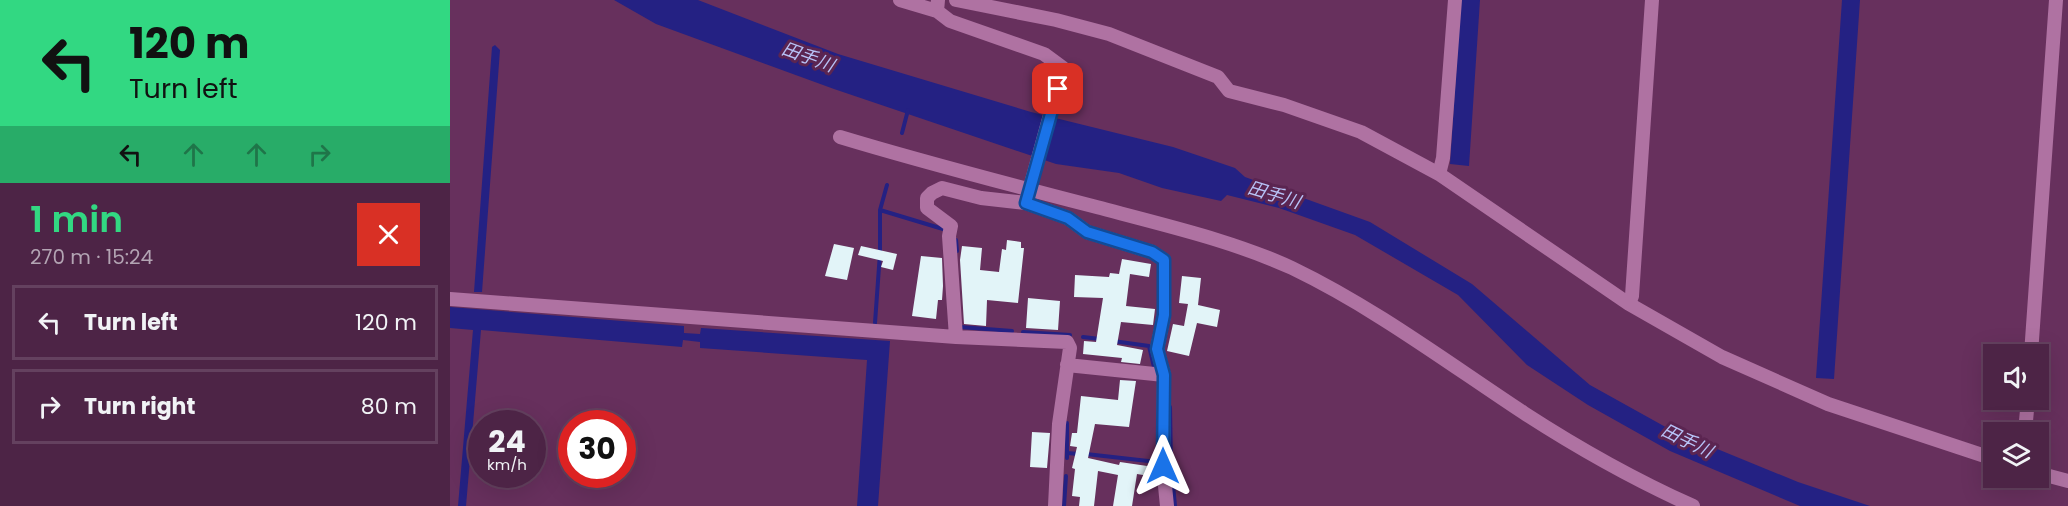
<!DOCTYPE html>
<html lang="en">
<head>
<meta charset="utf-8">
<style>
  :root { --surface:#4d2446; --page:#542c4d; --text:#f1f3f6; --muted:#b3a4b3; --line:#64415f; --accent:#32d882 }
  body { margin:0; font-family:Poppins,"Noto Sans JP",sans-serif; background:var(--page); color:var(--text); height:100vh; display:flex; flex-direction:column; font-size:22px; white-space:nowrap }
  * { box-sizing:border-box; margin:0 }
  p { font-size:20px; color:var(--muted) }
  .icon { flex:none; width:33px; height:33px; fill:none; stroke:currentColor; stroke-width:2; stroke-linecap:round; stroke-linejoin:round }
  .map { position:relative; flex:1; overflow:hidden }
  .drawer { display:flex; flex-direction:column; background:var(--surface); width:450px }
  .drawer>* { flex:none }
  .banner { background:#32d882; color:#111; overflow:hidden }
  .buttons { position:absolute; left:1533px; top:344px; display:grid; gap:12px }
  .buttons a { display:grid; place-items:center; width:66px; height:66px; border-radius:0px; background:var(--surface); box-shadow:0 6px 24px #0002,0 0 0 2px var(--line); font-size:30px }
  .speed { position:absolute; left:18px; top:410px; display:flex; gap:12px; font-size:30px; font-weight:700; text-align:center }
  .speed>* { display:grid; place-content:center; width:78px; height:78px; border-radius:50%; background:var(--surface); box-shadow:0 6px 24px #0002,0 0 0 2px var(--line); line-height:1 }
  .speed small { font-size:15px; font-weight:400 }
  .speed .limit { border:9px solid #d22; background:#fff; color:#111 }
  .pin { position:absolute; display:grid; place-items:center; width:51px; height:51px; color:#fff; margin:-26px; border-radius:12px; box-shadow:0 3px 9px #0006 }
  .me { position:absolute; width:66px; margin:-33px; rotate:0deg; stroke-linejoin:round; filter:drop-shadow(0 0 4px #0008) }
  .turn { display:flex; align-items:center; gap:21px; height:126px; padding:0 30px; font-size:27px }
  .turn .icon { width:78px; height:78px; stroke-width:2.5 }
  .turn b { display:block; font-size:42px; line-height:51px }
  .lanes { display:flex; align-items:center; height:57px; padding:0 30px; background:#0003; justify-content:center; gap:30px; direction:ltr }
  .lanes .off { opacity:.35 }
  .round { display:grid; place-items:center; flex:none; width:63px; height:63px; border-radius:0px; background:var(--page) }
  .overview { display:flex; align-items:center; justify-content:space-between; height:102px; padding:0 30px }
  h1 { font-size:36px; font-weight:600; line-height:45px; color:var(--accent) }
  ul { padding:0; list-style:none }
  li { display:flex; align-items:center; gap:18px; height:75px; margin:0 12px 9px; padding:0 18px; border:3px solid var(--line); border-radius:0px }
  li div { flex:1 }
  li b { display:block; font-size:22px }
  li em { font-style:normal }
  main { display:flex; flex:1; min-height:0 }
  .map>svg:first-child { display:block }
</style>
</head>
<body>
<main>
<section class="drawer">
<div class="banner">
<div class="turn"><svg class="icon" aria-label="left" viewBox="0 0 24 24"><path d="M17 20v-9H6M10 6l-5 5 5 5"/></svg><div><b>120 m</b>Turn left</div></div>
<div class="lanes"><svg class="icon" aria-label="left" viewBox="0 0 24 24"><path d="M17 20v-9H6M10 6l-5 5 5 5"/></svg><svg class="icon off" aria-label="ahead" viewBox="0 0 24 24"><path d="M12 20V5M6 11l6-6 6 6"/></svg><svg class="icon off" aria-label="ahead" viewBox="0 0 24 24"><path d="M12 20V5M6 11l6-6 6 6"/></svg><svg class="icon off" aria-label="right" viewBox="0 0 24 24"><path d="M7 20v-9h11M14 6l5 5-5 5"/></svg></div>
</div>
<div class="overview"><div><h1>1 min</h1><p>270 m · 15:24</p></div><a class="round" style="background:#d93025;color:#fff"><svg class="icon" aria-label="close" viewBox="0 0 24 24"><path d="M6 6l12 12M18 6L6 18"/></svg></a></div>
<ul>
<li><svg class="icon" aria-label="left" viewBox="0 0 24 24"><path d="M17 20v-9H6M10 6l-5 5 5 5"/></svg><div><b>Turn left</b></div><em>120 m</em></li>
<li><svg class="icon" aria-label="right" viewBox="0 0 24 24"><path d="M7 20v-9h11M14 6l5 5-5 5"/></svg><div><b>Turn right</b></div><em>80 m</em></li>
</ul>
</section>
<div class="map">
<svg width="1618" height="506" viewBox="0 0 1618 506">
  <rect width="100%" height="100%" fill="#67305d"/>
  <!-- water -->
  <path fill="#242183" d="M 164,0 L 248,0 L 388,54 L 581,112 L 723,147 L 785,168 L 795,177 L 920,222 L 1022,284 L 1140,385 L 1221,430 L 1348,482 L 1420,506 L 1350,506 L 1220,451 L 1138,405 L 1077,365 L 1008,295 L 905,235 L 829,208 L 777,195 L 771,201 L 712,188 L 669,173 L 606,164 L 384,89 L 206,24 Z
    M 1011,0 L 1030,0 L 1019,166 L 1000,164 Z
    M 1392,0 L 1410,0 L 1384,379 L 1366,378 Z
    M 45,45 L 50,50 L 32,292 L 24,292 L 42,47 Z
    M 0,307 L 234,326 L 234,333 L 250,334 L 251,328 L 440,341 L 428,506 L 407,506 L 417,360 L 250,348 L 250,342 L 233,340 L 232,347 L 31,330 L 16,506 L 8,506 L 23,330 L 0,328 Z"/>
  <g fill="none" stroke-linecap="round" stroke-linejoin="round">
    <!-- stream -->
    <path stroke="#242183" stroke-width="4" d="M 452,133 L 458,110
      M 430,210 L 493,229
      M 506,240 L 507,251
      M 425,323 L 430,253 L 430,210 L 437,185
      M 510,327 L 562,331
      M 573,332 L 620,335
      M 633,337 L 650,339
      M 663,341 L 699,346 L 704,367
      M 720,407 L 721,463 L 725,506
      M 617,453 L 629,454
      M 636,454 L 707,462
      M 617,458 L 617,423
      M 614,506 L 616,476"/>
  </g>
  <!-- building -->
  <path fill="#e2f4f8" d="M 557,240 L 571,242 L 571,248 L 574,248 L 568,303 L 537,300 L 536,326 L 514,324 L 510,260 L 512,246 L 532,248 L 530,270 L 549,272 L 552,249 L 556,250 Z
    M 384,244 L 404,248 L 397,280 L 375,276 Z
    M 411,246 L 447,254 L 443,270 L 431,267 L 433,261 L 408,255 Z
    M 471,256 L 492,258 L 493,286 L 492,300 L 488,300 L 486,319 L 462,316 Z
    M 672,259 L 701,264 L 699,277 L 680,274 L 676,306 L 705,309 L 703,325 L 671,322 L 667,345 L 693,350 L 690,364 L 671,362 L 672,358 L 633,354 L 634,341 L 646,342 L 653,298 L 624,297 L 625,275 L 659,277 L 660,273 L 669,274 Z
    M 732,276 L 751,278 L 748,305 L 770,310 L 767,327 L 747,323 L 739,356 L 717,351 L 723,324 L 734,326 L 738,304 L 729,303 Z
    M 578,298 L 610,301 L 608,330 L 576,328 Z
    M 670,380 L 686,381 L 679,427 L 645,424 L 638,458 L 669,465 L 670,462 L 704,467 L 705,477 L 687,474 L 682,506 L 663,506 L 668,475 L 648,471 L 644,506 L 629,506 L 630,497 L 622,496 L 625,469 L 622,468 L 627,447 L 620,446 L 622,433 L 627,433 L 631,396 L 668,400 Z
    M 582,432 L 600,433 L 597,468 L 580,467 Z"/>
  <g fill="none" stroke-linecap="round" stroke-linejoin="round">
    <!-- minor -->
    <path stroke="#af72a2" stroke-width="14" d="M 450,0 L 487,11
      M 488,0 L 487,11 L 500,21 L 594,54 L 613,68 L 577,198
      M 506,0 L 606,20 L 659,34 L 768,77 L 779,91 L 834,105 L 911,132 L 989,174 L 1179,304 L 1272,357 L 1378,404 L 1544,459
      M 390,137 C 479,164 569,187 658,210 C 721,227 783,241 842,268 C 925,308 998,363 1074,413 C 1128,448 1185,480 1243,506
      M 989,174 L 993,158 L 1005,0
      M 0,299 L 506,337 L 617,342 L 620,348 L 609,424 L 605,506
      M 1179,304 L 1182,296 L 1202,0
      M 506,337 L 499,236 L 501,226 L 477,208 L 477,198 L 482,193 L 492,188 L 531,198 L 576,203 L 618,218 L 637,232 L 702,252 L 714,260 L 714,315 L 707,349 L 714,375 L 713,466 L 717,506
      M 1581,354 L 1606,0
      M 617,365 L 714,375
      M 1575,432 L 1578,399
      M 1588,473 L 1618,481"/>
  </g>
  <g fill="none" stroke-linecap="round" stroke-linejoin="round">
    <!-- route casing -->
    <g stroke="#114b97" stroke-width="15">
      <path id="route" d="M 608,89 L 576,203 L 618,218 L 637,232 L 702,252 L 714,260 L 714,315 L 707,349 L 714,375 L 713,466"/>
    </g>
    <!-- route -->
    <use href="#route" stroke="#1a73e8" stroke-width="10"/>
  </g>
  <g text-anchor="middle" stroke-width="6" stroke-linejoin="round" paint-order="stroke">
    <!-- water labels -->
    <g font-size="18" font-style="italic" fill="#b7c3f7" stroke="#5b2551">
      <text transform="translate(358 57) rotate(20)" y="6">田手川</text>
      <text transform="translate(824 195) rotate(17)" y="6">田手川</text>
      <text transform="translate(1237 441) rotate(26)" y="6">田手川</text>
    </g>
  </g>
</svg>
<div class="buttons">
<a><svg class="icon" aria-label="sound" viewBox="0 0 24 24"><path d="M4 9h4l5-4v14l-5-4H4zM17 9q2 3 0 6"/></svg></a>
<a><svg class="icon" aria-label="layers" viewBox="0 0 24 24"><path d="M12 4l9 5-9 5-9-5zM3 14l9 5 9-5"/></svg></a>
</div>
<div class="speed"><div>24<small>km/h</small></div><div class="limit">30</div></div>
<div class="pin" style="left:608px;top:89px;background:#d93025"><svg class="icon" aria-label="arrive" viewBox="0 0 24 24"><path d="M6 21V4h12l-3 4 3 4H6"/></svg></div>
<svg class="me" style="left:713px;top:466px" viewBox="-20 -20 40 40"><path d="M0-17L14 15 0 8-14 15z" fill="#1a73e8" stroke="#fff" stroke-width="4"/></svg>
</div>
</main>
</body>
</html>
